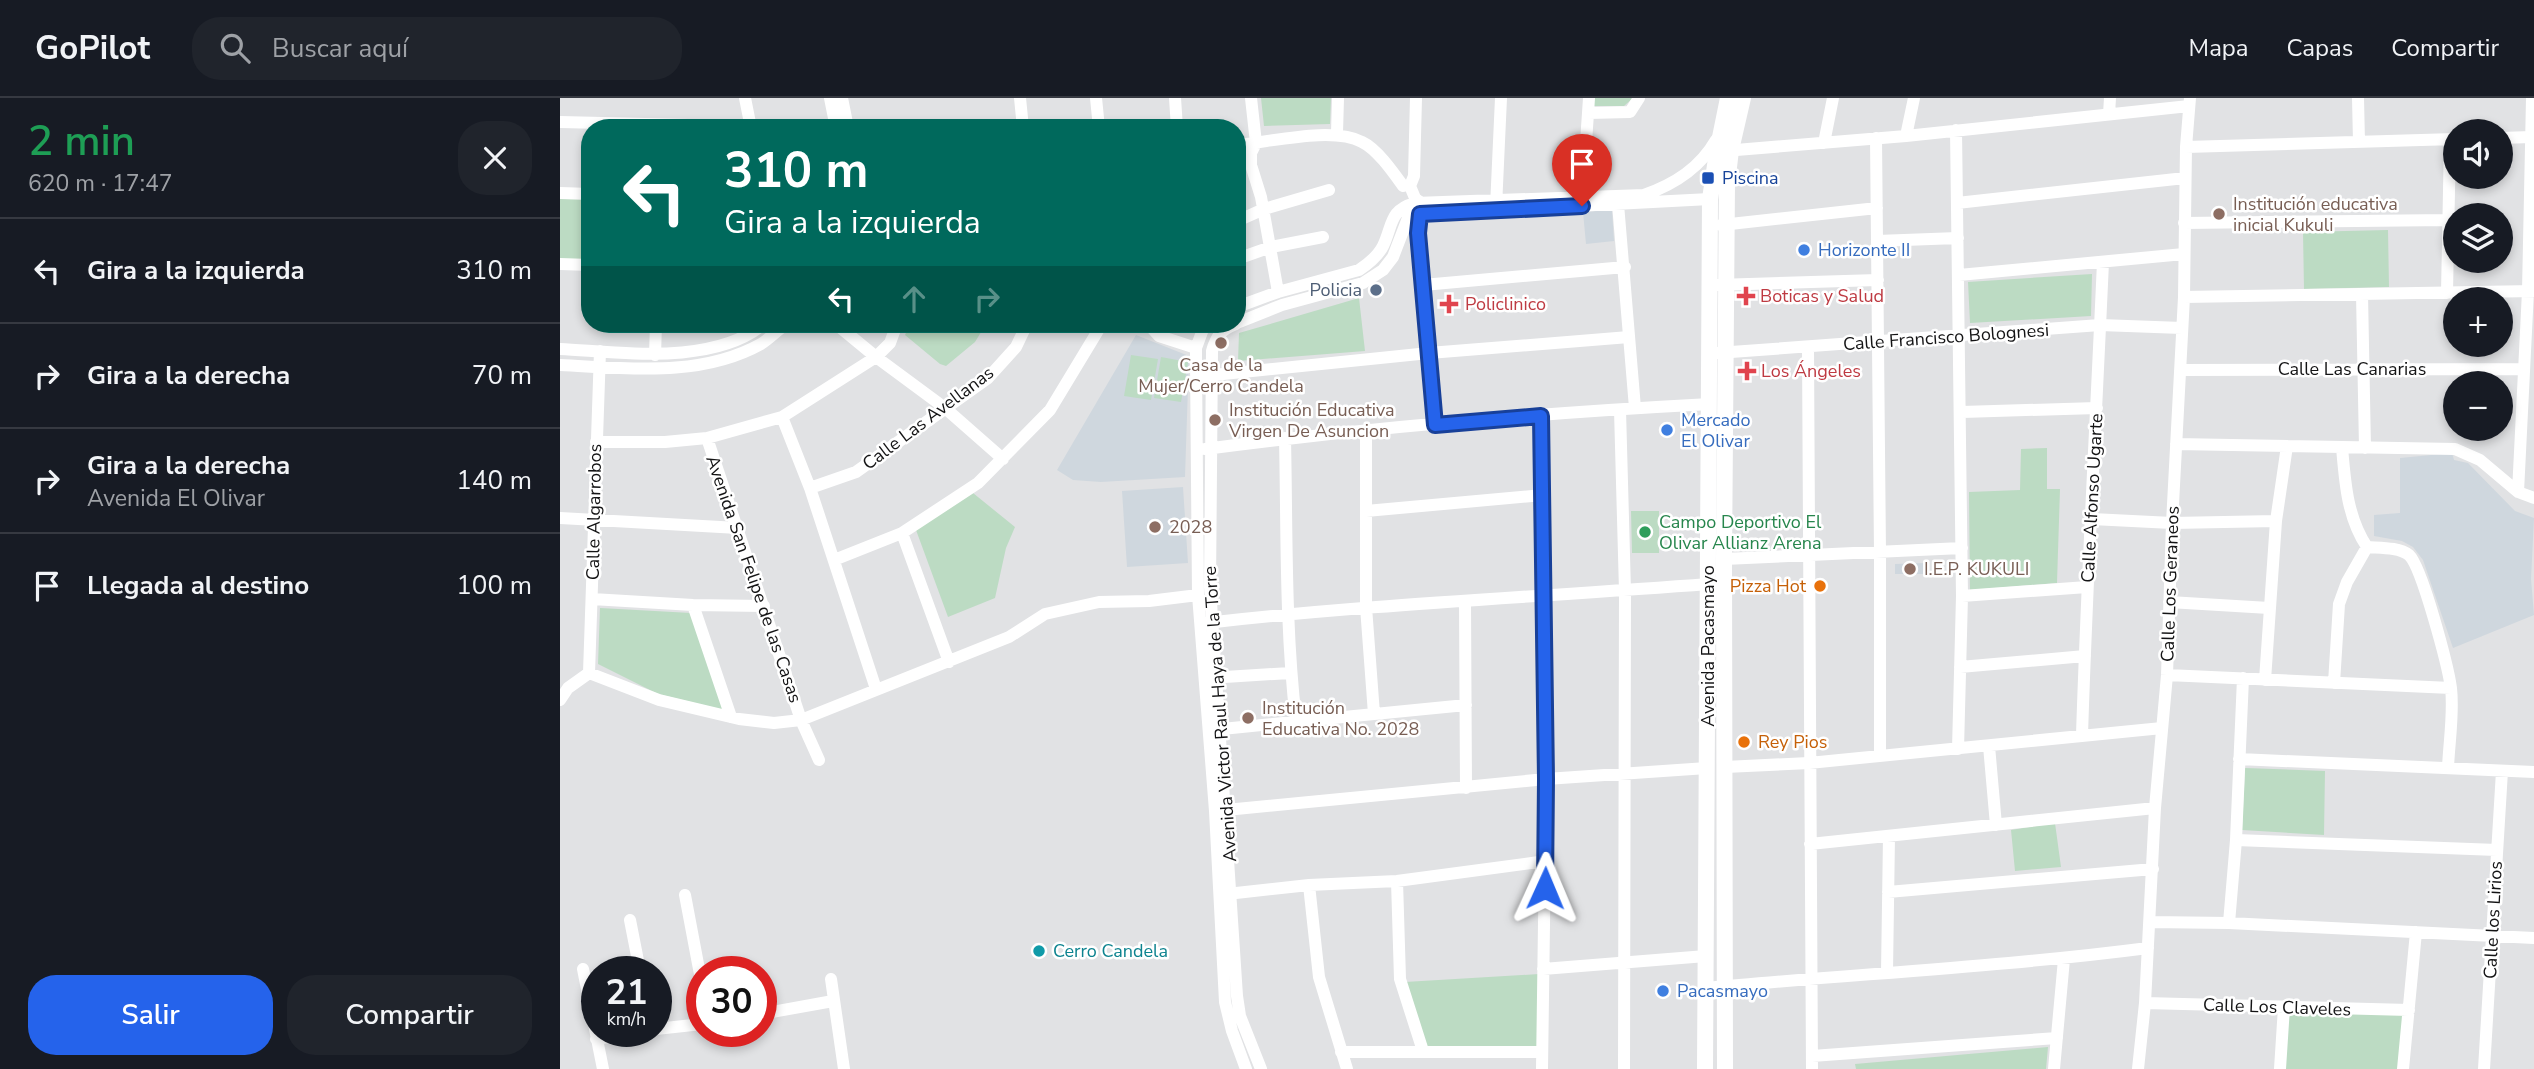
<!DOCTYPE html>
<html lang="es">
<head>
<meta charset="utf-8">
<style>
  :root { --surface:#171b24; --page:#20242c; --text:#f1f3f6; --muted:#9ea1a6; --line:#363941; --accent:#2563eb }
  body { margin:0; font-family:"Nunito Sans",sans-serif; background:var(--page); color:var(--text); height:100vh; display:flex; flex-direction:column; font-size:26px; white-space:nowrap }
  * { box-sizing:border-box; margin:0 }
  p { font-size:23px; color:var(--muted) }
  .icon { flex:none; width:38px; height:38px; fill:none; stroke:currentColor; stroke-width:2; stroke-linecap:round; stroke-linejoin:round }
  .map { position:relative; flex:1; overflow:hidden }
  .panel { display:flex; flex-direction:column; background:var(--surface); width:560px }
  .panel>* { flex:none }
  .hud { position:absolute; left:21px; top:21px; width:665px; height:214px; border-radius:28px; box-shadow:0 4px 10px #0003; background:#00695c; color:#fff; overflow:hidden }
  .controls { position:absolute; left:1883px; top:21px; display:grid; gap:14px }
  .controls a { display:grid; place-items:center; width:70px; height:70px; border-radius:50%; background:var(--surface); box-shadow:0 4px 10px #0003; font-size:35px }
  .speed { position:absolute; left:21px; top:858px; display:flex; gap:14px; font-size:35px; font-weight:700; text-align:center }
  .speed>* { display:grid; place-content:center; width:91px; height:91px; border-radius:50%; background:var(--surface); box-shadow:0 4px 10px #0003; line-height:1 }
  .speed small { font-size:18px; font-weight:400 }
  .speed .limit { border:10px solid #d22; background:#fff; color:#111 }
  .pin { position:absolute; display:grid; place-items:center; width:60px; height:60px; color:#fff; margin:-72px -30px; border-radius:50% 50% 50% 0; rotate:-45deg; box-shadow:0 0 7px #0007 }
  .pin .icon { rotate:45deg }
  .me { position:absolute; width:77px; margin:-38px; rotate:1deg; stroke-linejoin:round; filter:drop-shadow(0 0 5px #0008) }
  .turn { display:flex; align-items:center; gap:24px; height:147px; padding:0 28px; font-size:32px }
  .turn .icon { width:91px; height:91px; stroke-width:2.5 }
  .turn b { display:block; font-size:49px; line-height:60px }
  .lanes { display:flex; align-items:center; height:66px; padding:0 28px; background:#0003; justify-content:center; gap:35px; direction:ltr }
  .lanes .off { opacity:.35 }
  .round { display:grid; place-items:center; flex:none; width:74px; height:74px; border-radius:28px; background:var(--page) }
  .overview { display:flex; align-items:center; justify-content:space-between; height:119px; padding:0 28px }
  h1 { font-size:42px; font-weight:600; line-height:52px; color:#1e9e55 }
  .cta { display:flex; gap:14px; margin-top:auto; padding:14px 28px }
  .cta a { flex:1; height:80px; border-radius:28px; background:var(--accent); color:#fff; font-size:28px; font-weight:600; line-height:80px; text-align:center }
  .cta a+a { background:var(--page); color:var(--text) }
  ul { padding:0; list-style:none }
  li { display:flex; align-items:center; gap:21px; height:105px; padding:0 28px; border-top:2px solid var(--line) }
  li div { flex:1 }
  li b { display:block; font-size:26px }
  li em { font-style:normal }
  header { display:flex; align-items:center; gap:42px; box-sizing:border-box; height:98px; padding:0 35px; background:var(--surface); border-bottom:2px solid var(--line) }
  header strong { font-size:33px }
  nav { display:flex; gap:38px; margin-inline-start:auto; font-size:24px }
  .search { width:490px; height:63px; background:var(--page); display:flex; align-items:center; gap:18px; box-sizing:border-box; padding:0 24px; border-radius:28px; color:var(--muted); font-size:26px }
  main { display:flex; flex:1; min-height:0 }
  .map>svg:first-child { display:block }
</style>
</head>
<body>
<header>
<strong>GoPilot</strong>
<div class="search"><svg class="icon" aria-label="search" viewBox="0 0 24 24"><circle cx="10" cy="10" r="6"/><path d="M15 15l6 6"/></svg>Buscar aquí</div>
<nav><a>Mapa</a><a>Capas</a><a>Compartir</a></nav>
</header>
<main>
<section class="panel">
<div class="overview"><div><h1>2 min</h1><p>620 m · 17:47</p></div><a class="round"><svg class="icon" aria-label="close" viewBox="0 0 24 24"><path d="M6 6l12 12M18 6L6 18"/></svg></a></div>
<ul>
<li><svg class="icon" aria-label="left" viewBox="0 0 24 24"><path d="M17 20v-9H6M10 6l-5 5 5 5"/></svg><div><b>Gira a la izquierda</b></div><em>310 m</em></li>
<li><svg class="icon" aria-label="right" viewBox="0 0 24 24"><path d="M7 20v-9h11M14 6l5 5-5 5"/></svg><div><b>Gira a la derecha</b></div><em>70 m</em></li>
<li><svg class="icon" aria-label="right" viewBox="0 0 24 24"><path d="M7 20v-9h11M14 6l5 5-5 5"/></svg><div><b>Gira a la derecha</b><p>Avenida El Olivar</p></div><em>140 m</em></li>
<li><svg class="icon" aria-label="arrive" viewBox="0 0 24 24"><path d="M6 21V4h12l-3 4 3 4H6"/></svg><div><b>Llegada al destino</b></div><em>100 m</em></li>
</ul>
<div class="cta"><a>Salir</a><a>Compartir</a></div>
</section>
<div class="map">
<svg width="1974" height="971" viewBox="0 0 1974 971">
  <rect width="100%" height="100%" fill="#e1e2e4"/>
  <!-- built -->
  <path fill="#cfd7de" d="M 1052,112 L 1054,143 L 1026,146 L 1023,114 Z
    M 576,237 L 629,258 L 625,379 L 541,384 L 513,382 L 497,372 Z
    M 1892,355 L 1894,362 L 1908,365 L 1955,413 L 1974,420 L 1971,481 L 1974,517 L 1893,550 L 1863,462 L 1853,449 L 1842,443 L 1814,438 L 1814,417 L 1840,415 L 1840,360 Z
    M 623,389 L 628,465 L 567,469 L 562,393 Z
    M 1364,465 L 1364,476 L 1335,476 L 1335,466 Z"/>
  <!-- green -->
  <path fill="#bcdbc3" d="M 701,0 L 771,0 L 770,26 L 704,28 Z
    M 1034,0 L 1073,0 L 1064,8 L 1034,8 Z
    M 0,99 L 30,99 L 30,163 L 0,162 Z
    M 1828,132 L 1829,189 L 1744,191 L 1743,134 Z
    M 1532,176 L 1531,218 L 1410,225 L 1408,184 Z
    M 799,200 L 805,253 L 678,263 L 679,235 Z
    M 350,226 L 426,226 L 415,244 L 386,268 L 380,266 L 345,237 Z
    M 571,257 L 598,261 L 591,302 L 564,298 Z
    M 601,259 L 628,264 L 621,304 L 594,300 Z
    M 1487,350 L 1487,391 L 1500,391 L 1497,485 L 1410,492 L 1409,394 L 1460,392 L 1461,351 Z
    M 413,395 L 455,429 L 446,450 L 435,500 L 388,519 L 356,432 Z
    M 1071,413 L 1099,413 L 1099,455 L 1072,455 Z
    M 40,510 L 131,515 L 163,612 L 98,596 L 38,566 Z
    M 1685,670 L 1765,673 L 1764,737 L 1682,732 Z
    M 1495,725 L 1501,769 L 1455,773 L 1451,732 Z
    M 979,876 L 979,950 L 866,949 L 845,884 Z
    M 1720,913 L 1844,917 L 1838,971 L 1718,971 Z
    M 1488,949 L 1486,971 L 1296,971 L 1295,966 Z"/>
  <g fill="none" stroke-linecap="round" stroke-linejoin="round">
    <!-- minor -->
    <path stroke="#fff" stroke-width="12" d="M 185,0 L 191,30
      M 270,0 L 276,30
      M 282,0 L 288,30
      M 460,0 L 463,30
      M 536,0 L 539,30
      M 615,0 L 617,30
      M 691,0 L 696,45 L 691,55 L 691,67 L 701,99 L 718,194
      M 856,0 L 854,78 L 850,88 L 855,100 L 861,105 L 858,136 L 875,327
      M 1798,0 L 1799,44
      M 1028,15 L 1070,14 L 1079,0
      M 1549,16 L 1550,0
      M 0,24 L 257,30
      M 1396,32 L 1402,498 L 1398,651
      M 777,35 L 778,0
      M 1346,38 L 1354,0
      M 1316,40 L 1320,455 L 1320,658
      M 1941,40 L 1971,39
      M 1264,45 L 1273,0
      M 677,47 C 711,44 773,28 802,44 C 817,51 833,74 843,88
      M 1626,49 L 1895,41
      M 1164,53 L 1346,38 L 1629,8
      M 0,95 L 30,96
      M 1022,104 L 1029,0
      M 1397,105 L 1625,80
      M 1058,106 L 1075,310
      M 936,109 L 941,0
      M 677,123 L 704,111 L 769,92
      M 1624,125 L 1889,122
      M 1161,127 L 1317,110
      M 1317,143 L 1398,140
      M 677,161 L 711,149 L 763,139
      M 0,166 L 30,167
      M 1399,177 L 1624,156
      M 863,187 L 1065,169
      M 1157,187 L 1318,182
      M 1887,195 L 1890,41
      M 1802,196 L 1805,350
      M 1624,199 L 1974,193
      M 677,209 L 718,194 L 799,172 C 808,166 818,158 823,148 C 833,127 829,112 855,105 L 1084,97 C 1115,86 1140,70 1156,42
      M 677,225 L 722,207 L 803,185 L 823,172 L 833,159 L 848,120 L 860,116 L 1150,101
      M 276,226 L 316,259 L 385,310 L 443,361
      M 588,226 L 599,238 L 636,250
      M 645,226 L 636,250 L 636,265 L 638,497 L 655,713 L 665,904 L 672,933 L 686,971
      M 676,226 C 661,232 656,238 652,253 L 650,489 L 677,898 L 680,918 L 701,971
      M 1248,250 L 1252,971
      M 0,251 C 62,254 153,268 204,226
      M 1157,255 L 1540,227 L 1622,230
      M 95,257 L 96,226
      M 0,267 C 66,270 140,280 201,246 C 209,241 218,232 226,226
      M 1620,272 L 1963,271
      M 644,278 L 869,255 L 1069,239
      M 1060,312 L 1065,493 L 1064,971
      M 1402,314 L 1537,310
      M 981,318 L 986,681 L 982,971
      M 222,319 L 250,390 L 316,591
      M 806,333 L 806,509 L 814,616
      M 147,340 L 241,622 L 259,662
      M 725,340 C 727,434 725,529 736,622
      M 36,344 L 105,344 L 147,340 L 222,319 L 316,259 L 330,245 L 337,226
      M 1616,346 L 1895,351 L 1920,362 L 1958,394 L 1974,400
      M 1782,349 C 1785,384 1787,419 1807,449 C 1820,450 1839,449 1849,457 C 1862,469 1888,568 1891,590 C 1894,615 1889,644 1888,670
      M 645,351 C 812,329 981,315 1150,306
      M 250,390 L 296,374 L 428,280 L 456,249 L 467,226
      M 1958,394 L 1968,193 L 1972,0
      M 806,413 L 983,397
      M 0,420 L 178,430
      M 1532,421 L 1612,425 L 1716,423
      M 342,435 L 389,564
      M 1164,461 L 1402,450
      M 274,462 L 342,435 L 418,385 L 490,312 L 542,226
      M 1402,498 L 1527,489
      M 32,501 L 133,507 L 204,508
      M 905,504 L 906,690
      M 1609,504 L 1709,510
      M 133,507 L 171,619
      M 646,525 C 813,506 981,499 1148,486
      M 1400,569 L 1525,558
      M 29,575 L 40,253
      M 1607,577 L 1891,590
      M 649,580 L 730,575
      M 1705,582 L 1716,423 L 1727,348
      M 1774,585 L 1779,506 L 1787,484 L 1807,449
      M 0,602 L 8,590 L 29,575 L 99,602 L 179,621 L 214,625 L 241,622 L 449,539 L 485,516 L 539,504 L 589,503 L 638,497
      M 652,632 L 906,607
      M 1522,637 C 1527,479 1536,321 1543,164
      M 1429,648 L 1436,727
      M 1679,661 L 1974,674
      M 1165,669 L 1249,665 L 1602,630
      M 666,712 L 986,681 L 1147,670
      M 1676,742 L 1937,752
      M 1250,746 L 1595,710
      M 837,783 L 840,881 L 863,953
      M 749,787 L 759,879 L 787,971
      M 1328,794 L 1593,771
      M 667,796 L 749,787 L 837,783 L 986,763
      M 125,797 L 142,887
      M 70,822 L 80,873
      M 1590,824 L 1669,825 L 1974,840
      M 1669,825 L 1676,742 L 1683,580
      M 23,871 L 43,971
      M 983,871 L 1146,858
      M 1327,874 L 1329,738
      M 271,881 L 284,971
      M 1146,890 C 1293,876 1441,869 1588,850
      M 1585,905 L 1849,912
      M 201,916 L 273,903
      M 96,931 L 142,926
      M 36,941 L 86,933
      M 781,954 L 982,954
      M 1252,958 L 1497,940
      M 1494,971 L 1504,861
      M 1578,971 L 1585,905 L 1595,710 L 1607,577 L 1612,425 L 1624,199 L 1626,49 L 1630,0
      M 1720,971 L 1724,909
      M 1843,971 L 1856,834
      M 1924,971 L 1942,673"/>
    <!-- major -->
    <path stroke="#fff" stroke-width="16" d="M 1145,971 L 1150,101 L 1157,54 L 1168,0
      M 1165,971 L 1164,461 L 1167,86 L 1171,52 L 1183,0"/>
  </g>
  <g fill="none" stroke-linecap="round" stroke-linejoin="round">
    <!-- route casing -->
    <g stroke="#184099" stroke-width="18">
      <path id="route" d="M 985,790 L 986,681 L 981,318 L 875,327 L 858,135 L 860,116 L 1022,108"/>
    </g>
    <!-- route -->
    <use href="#route" stroke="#2563eb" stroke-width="12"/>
  </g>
  <!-- markers -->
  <rect fill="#1a4fb4" stroke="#fff" stroke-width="2.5" x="1141" y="73" width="14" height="14" rx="3.5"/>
  <g fill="#8d6e63" stroke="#fff" stroke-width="2.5">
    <circle cx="1659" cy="116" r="7"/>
    <circle cx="661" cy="245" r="7"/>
    <circle cx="655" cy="322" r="7"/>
    <circle cx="595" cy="429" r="7"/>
    <circle cx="1350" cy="471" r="7"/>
    <circle cx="688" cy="620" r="7"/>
  </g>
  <g fill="#3f7fe0" stroke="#fff" stroke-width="2.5">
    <circle cx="1244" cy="152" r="7"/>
    <circle cx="1107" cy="332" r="7"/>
    <circle cx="1103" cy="893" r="7"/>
  </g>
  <circle fill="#5c6f8a" stroke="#fff" stroke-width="2.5" cx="816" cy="192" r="7"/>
  <g fill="#e0444e" stroke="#fff" stroke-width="2.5">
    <path d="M1182.5 187.5h7v7h7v7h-7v7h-7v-7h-7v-7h7z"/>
    <path d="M885.5 195.5h7v7h7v7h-7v7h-7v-7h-7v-7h7z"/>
    <path d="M1183.5 262.5h7v7h7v7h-7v7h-7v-7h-7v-7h7z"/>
  </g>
  <circle fill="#2e9e5b" stroke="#fff" stroke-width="2.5" cx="1085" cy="434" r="7"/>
  <g fill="#e8710a" stroke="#fff" stroke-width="2.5">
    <circle cx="1260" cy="488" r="7"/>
    <circle cx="1184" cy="644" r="7"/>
  </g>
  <circle fill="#0f9aa8" stroke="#fff" stroke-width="2.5" cx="479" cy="853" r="7"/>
  <g text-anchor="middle" stroke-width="5" stroke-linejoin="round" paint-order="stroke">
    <!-- transit labels -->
    <g font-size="18" fill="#164399" stroke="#fff" text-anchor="start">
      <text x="1162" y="86">Piscina</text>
    </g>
    <!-- education labels -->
    <g font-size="18" fill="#785e54" stroke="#fff" text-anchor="start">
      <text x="1673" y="112">Institución educativa<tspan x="1673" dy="21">inicial Kukuli</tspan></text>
      <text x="661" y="273" text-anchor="middle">Casa de la<tspan x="661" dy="21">Mujer/Cerro Candela</tspan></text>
      <text x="669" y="318">Institución Educativa<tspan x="669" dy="21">Virgen De Asuncion</tspan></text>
      <text x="609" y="435">2028</text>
      <text x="1364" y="477">I.E.P. KUKULI</text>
      <text x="702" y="616">Institución<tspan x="702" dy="21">Educativa No. 2028</tspan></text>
    </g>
    <!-- shop labels -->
    <g font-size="18" fill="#366cbe" stroke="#fff" text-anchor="start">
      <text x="1258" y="158">Horizonte II</text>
      <text x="1121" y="328">Mercado<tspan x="1121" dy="21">El Olivar</tspan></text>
      <text x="1117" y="899">Pacasmayo</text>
    </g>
    <!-- service labels -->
    <g font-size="18" fill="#4e5e75" stroke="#fff" text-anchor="end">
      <text x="802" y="198">Policia</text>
    </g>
    <!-- health labels -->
    <g font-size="18" fill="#be3a42" stroke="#fff" text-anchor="start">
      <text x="1200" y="204">Boticas y Salud</text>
      <text x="905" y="212">Policlinico</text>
      <text x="1201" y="279">Los Ángeles</text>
    </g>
    <!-- street labels -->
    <g font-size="18" fill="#141415" stroke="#fff">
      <text transform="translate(1386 239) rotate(-4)" y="6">Calle Francisco Bolognesi</text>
      <text x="1792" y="277">Calle Las Canarias</text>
      <text transform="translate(368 320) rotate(-37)" y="6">Calle Las Avellanas</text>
      <text transform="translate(1532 400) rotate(-87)" y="6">Calle Alfonso Ugarte</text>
      <text transform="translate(34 414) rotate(-89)" y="6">Calle Algarrobos</text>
      <text transform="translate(194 481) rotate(71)" y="6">Avenida San Felipe de las Casas</text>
      <text transform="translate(1610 486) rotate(-88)" y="6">Calle Los Geraneos</text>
      <text transform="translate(1148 548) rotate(-90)" y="6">Avenida Pacasmayo</text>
      <text transform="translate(660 616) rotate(-94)" y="6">Avenida Victor Raul Haya de la Torre</text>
      <text transform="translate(1933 822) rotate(-87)" y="6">Calle los Lirios</text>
      <text transform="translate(1717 909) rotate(2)" y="6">Calle Los Claveles</text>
    </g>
    <!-- leisure labels -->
    <g font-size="18" fill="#27864d" stroke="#fff" text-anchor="start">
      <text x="1099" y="430">Campo Deportivo El<tspan x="1099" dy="21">Olivar Allianz Arena</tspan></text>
    </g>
    <!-- food labels -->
    <g font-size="18" fill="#c56008" stroke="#fff" text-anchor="end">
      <text x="1246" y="494">Pizza Hot</text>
      <text x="1198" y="650" text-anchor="start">Rey Pios</text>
    </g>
    <!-- culture labels -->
    <g font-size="18" fill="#0d838f" stroke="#fff" text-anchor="start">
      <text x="493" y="859">Cerro Candela</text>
    </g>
  </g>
</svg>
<div class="controls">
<a><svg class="icon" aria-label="sound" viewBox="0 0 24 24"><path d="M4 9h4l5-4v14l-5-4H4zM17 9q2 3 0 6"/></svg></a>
<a><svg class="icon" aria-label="layers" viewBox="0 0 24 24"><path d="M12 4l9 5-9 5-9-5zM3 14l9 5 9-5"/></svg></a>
<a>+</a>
<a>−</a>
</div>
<div class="speed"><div>21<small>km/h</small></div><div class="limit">30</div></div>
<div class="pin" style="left:1022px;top:108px;background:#d93025"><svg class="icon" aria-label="arrive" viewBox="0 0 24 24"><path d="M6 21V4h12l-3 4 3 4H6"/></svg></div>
<svg class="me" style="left:985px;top:790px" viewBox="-20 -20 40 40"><path d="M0-17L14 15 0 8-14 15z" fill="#2563eb" stroke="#fff" stroke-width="4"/></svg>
<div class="hud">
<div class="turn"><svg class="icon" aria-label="left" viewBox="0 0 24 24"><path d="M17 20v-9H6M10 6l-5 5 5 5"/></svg><div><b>310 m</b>Gira a la izquierda</div></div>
<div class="lanes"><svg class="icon" aria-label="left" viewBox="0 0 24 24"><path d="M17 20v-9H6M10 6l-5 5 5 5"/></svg><svg class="icon off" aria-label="ahead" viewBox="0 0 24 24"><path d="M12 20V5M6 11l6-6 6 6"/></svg><svg class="icon off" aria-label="right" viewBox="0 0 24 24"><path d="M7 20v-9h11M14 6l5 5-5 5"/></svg></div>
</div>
</div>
</main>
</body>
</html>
